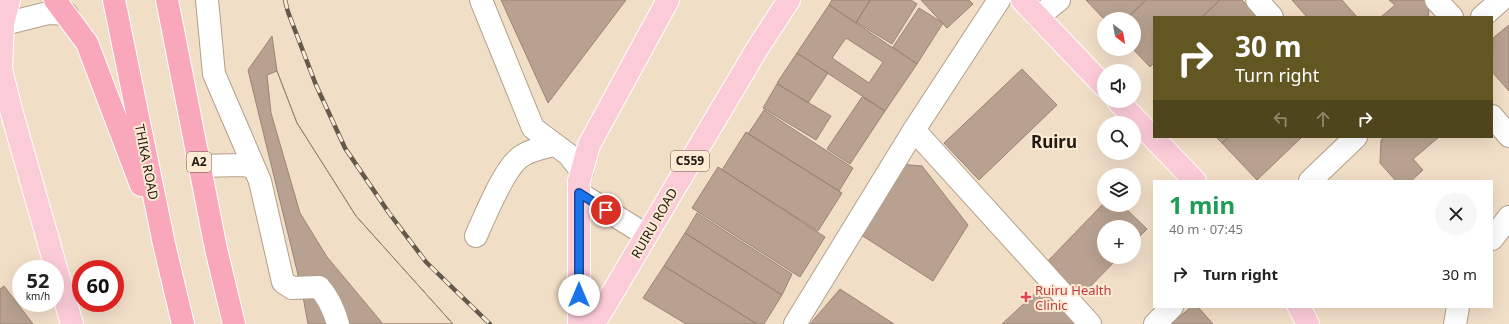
<!DOCTYPE html>
<html lang="en">
<head>
<meta charset="utf-8">
<style>
  :root { --surface:#fff; --page:#f6f6f6; --text:#222; --muted:#767676 }
  body { margin:0; font-family:"Noto Sans",sans-serif; background:var(--page); color:var(--text); height:100vh; display:flex; flex-direction:column; font-size:15px; white-space:nowrap }
  * { box-sizing:border-box; margin:0 }
  p { font-size:13px; color:var(--muted) }
  .icon { flex:none; width:22px; height:22px; fill:none; stroke:currentColor; stroke-width:2; stroke-linecap:round; stroke-linejoin:round }
  .map { position:relative; flex:1; overflow:hidden }
  .drawer { position:absolute; left:1153px; top:180px; width:340px; height:128px; display:flex; flex-direction:column; background:var(--surface); border-radius:0px; box-shadow:0 4px 16px #0002 }
  .drawer>* { flex:none }
  .guide { position:absolute; left:1153px; top:16px; width:340px; height:122px; border-radius:0px; box-shadow:0 4px 16px #0002; background:#625723; color:#fff; overflow:hidden }
  .needle { width:26px; rotate:149deg }
  .tools { position:absolute; left:1097px; top:12px; display:grid; gap:8px }
  .tools a { display:grid; place-items:center; width:44px; height:44px; border-radius:50%; background:var(--surface); box-shadow:0 4px 16px #0002; font-size:20px }
  .speed { position:absolute; left:12px; top:260px; display:flex; gap:8px; font-size:20px; font-weight:700; text-align:center }
  .speed>* { display:grid; place-content:center; width:52px; height:52px; border-radius:50%; background:var(--surface); box-shadow:0 4px 16px #0002; line-height:1 }
  .speed small { font-size:10px; font-weight:400 }
  .speed .limit { border:6px solid #d22; background:#fff; color:#111 }
  .pin { position:absolute; display:grid; place-items:center; width:34px; height:34px; color:#fff; margin:-17px; border:2px solid #fff; border-radius:50%; box-shadow:0 1px 4px #0007 }
  .me { position:absolute; width:44px; margin:-22px; rotate:0deg; stroke-linejoin:round; filter:drop-shadow(0 0 3px #0008) }
  .turn { display:flex; align-items:center; gap:14px; height:84px; padding:0 16px; font-size:18px }
  .turn .icon { width:52px; height:52px; stroke-width:2.5 }
  .turn b { display:block; font-size:28px; line-height:34px }
  .lanes { display:flex; align-items:center; height:38px; padding:0 16px; background:#0003; justify-content:center; gap:20px; direction:ltr }
  .lanes .off { opacity:.35 }
  .round { display:grid; place-items:center; flex:none; width:42px; height:42px; border-radius:21px; background:var(--page) }
  .headline { display:flex; align-items:center; justify-content:space-between; height:68px; padding:0 16px }
  h1 { font-size:24px; font-weight:700; line-height:30px; color:#1e9e55 }
  ul { padding:0; list-style:none }
  li { display:flex; align-items:center; gap:12px; height:52px; padding:0 16px }
  li div { flex:1 }
  li b { display:block; font-size:15px }
  li em { font-style:normal }
  .map>svg:first-child { display:block }
</style>
</head>
<body>
<div class="map">
<svg width="1509" height="324" viewBox="0 0 1509 324">
  <rect width="100%" height="100%" fill="#f1dec7"/>
  <!-- building -->
  <path fill="#b8a190" stroke="#9a8473" fill-rule="evenodd" d="M 501,0 L 626,0 L 548,103 Z
    M 832,0 L 870,0 L 856,23 L 829,5 Z
    M 870,0 L 911,0 L 917,4 L 892,44 L 856,22 Z
    M 921,0 L 969,0 L 973,4 L 947,28 Z
    M 1086,0 L 1146,0 L 1126,19 L 1104,19 Z
    M 1146,0 L 1220,0 L 1202,17 L 1154,17 L 1154,63 L 1150,67 L 1133,49 L 1134,49 L 1134,19 L 1126,19 Z
    M 1220,0 L 1242,0 L 1258,17 L 1202,17 Z
    M 1292,0 L 1342,0 L 1357,17 L 1307,17 Z
    M 1389,0 L 1427,0 L 1430,4 L 1428,17 L 1381,17 L 1395,5 Z
    M 829,5 L 917,64 L 885,111 L 797,53 ZM 846,38 L 883,62 L 869,83 L 832,58 Z
    M 919,8 L 943,23 L 917,64 L 893,47 Z
    M 1509,25 L 1509,91 L 1492,72 L 1493,38 Z
    M 272,36 L 277,71 L 297,123 L 356,216 L 453,324 L 308,324 L 302,291 L 248,70 Z
    M 797,53 L 828,73 L 808,103 L 777,83 Z
    M 1022,69 L 1057,105 L 979,180 L 944,143 Z
    M 277,71 L 297,123 L 356,216 L 453,324 L 383,324 L 327,257 L 300,213 L 271,113 L 267,75 Z
    M 777,84 L 831,116 L 816,140 L 763,108 Z
    M 862,97 L 885,111 L 850,164 L 827,149 Z
    M 764,110 L 853,168 L 839,191 L 748,134 Z
    M 746,132 L 842,193 L 818,231 L 722,170 Z
    M 1216,137 L 1229,137 L 1222,143 Z
    M 1229,137 L 1302,137 L 1257,180 L 1222,143 Z
    M 1384,137 L 1439,137 L 1413,159 L 1423,170 L 1411,181 L 1396,181 L 1380,163 L 1381,140 Z
    M 898,164 L 922,166 L 968,225 L 933,281 L 855,231 Z
    M 718,167 L 825,237 L 800,277 L 692,208 Z
    M 1104,203 L 1104,205 L 1122,205 L 1147,229 L 1134,242 L 1134,227 L 1104,227 L 1104,257 L 1119,257 L 1080,297 L 1045,264 Z
    M 697,213 L 792,274 L 782,295 L 685,233 Z
    M 685,233 L 782,295 L 764,324 L 757,324 L 664,266 Z
    M 664,266 L 757,324 L 686,324 L 643,298 Z
    M 4,286 L 33,324 L 0,324 L 0,289 Z
    M 1043,286 L 1076,324 L 1002,324 Z
    M 840,289 L 894,324 L 810,324 Z
    M 1191,307 L 1198,307 L 1213,324 L 1171,324 Z"/>
  <g fill="none" stroke-linecap="round" stroke-linejoin="round">
    <!-- minor casing -->
    <g stroke="#b1a08a" stroke-width="24">
      <path id="minor" d="M 207,0 L 214,74 L 254,167
        M 481,0 L 533,128 L 569,155 L 582,172
        M 1257,0 L 1272,17
        M 1436,0 L 1452,17
        M 1038,17 L 1059,0
        M 1482,17 L 1501,0
        M 0,25 L 48,13 L 67,14
        M 1492,116 L 1509,136
        M 914,130 L 1090,324
        M 200,166 L 241,165 L 254,167 L 260,181 L 283,282 L 292,288 L 319,287 C 329,298 334,310 338,324
        M 1310,181 L 1356,137
        M 579,193 L 646,235
        M 476,236 C 485,216 503,171 519,158 C 529,150 542,148 554,145
        M 1492,239 L 1509,217
        M 795,324 L 914,130 L 999,0
        M 1155,324 L 1172,307
        M 1455,324 L 1458,307"/>
    </g>
    <!-- major casing -->
    <g stroke="#fff" stroke-width="24">
      <path id="major" d="M 9,0 L 3,23 L 1,69 L 11,110 L 72,324
        M 1022,0 L 1104,86
        M 1118,101 L 1195,181
        M 1299,307 L 1308,324
        M 579,324 L 579,181 L 589,145 L 668,0
        M 594,324 L 757,49 L 789,0"/>
    </g>
    <!-- highway casing -->
    <g stroke="#fff" stroke-width="24">
      <path id="highway" d="M 55,0 L 87,43 L 141,185
        M 114,0 L 164,244 L 183,324
        M 167,0 L 216,249 L 234,324"/>
    </g>
    <!-- minor -->
    <use href="#minor" stroke="#fff" stroke-width="22"/>
    <!-- major -->
    <use href="#major" stroke="#fbcbd7" stroke-width="22"/>
    <!-- highway -->
    <use href="#highway" stroke="#f9a8bc" stroke-width="22"/>
    <!-- rail casing -->
    <g stroke="#63594c" stroke-width="4.5">
      <path id="rail" d="M 285,0 L 288,12 L 316,85 L 345,148 L 389,213 L 426,262 L 490,324"/>
    </g>
    <!-- rail -->
    <use href="#rail" stroke="#feebd4" stroke-width="3" stroke-dasharray="9" stroke-linecap="butt"/>
  </g>
  <g fill="none" stroke-linecap="round" stroke-linejoin="round">
    <!-- route casing -->
    <g stroke="#114b97" stroke-width="10">
      <path id="route" d="M 579,295 L 579,193 L 606,210"/>
    </g>
    <!-- route -->
    <use href="#route" stroke="#1a73e8" stroke-width="7"/>
  </g>
  <!-- markers -->
  <path fill="#e0444e" stroke="#feebd4" stroke-width="1.5" d="M1024 291h4v4h4v4h-4v4h-4v-4h-4v-4h4z"/>
  <g text-anchor="middle" stroke-width="4" stroke-linejoin="round" paint-order="stroke">
    <!-- shield labels -->
    <g fill="#feebd4" stroke="#64594d" stroke-width="1">
      <rect x="671" y="151" width="38" height="20" rx="3"/>
      <rect x="187" y="152" width="24" height="20" rx="3"/>
    </g>
    <g font-size="12" font-weight="bold" fill="#221b13">
      <text x="690" y="165">C559</text>
      <text x="199" y="166">A2</text>
    </g>
    <!-- street labels -->
    <g font-size="13" fill="#221b13" stroke="#feebd4">
      <text transform="translate(147 162) rotate(79)" y="5">THIKA ROAD</text>
      <text transform="translate(654 223) rotate(-60)" y="5">RUIRU ROAD</text>
    </g>
    <!-- health labels -->
    <g font-size="13" fill="#be3a42" stroke="#feebd4" text-anchor="start">
      <text x="1035" y="295">Ruiru Health<tspan x="1035" dy="15">Clinic</tspan></text>
    </g>
    <!-- district labels -->
    <g font-size="17" font-weight="bold" fill="#221b13" stroke="#feebd4">
      <text x="1054" y="148">Ruiru</text>
    </g>
  </g>
</svg>
<div class="tools">
<a><svg class="needle" viewBox="-14 -14 28 28"><path d="M0-13l5 13h-10z" fill="#e53935"/><path d="M0 13l5-13h-10z" fill="#767676"/></svg></a>
<a><svg class="icon" aria-label="sound" viewBox="0 0 24 24"><path d="M4 9h4l5-4v14l-5-4H4zM17 9q2 3 0 6"/></svg></a>
<a><svg class="icon" aria-label="search" viewBox="0 0 24 24"><circle cx="10" cy="10" r="6"/><path d="M15 15l6 6"/></svg></a>
<a><svg class="icon" aria-label="layers" viewBox="0 0 24 24"><path d="M12 4l9 5-9 5-9-5zM3 14l9 5 9-5"/></svg></a>
<a>+</a>
</div>
<div class="speed"><div>52<small>km/h</small></div><div class="limit">60</div></div>
<div class="pin" style="left:606px;top:210px;background:#d93025"><svg class="icon" aria-label="arrive" viewBox="0 0 24 24"><path d="M6 21V4h12l-3 4 3 4H6"/></svg></div>
<svg class="me" style="left:579px;top:295px" viewBox="-20 -20 40 40"><circle r="19" fill="#fff"/><path d="M0-13L10 11 0 6-10 11z" fill="#1a73e8"/></svg>
<div class="guide">
<div class="turn"><svg class="icon" aria-label="right" viewBox="0 0 24 24"><path d="M7 20v-9h11M14 6l5 5-5 5"/></svg><div><b>30 m</b>Turn right</div></div>
<div class="lanes"><svg class="icon off" aria-label="left" viewBox="0 0 24 24"><path d="M17 20v-9H6M10 6l-5 5 5 5"/></svg><svg class="icon off" aria-label="ahead" viewBox="0 0 24 24"><path d="M12 20V5M6 11l6-6 6 6"/></svg><svg class="icon" aria-label="right" viewBox="0 0 24 24"><path d="M7 20v-9h11M14 6l5 5-5 5"/></svg></div>
</div>
<section class="drawer">
<div class="headline"><div><h1>1 min</h1><p>40 m · 07:45</p></div><a class="round"><svg class="icon" aria-label="close" viewBox="0 0 24 24"><path d="M6 6l12 12M18 6L6 18"/></svg></a></div>
<ul>
<li><svg class="icon" aria-label="right" viewBox="0 0 24 24"><path d="M7 20v-9h11M14 6l5 5-5 5"/></svg><div><b>Turn right</b></div><em>30 m</em></li>
</ul>
</section>
</div>
</body>
</html>
